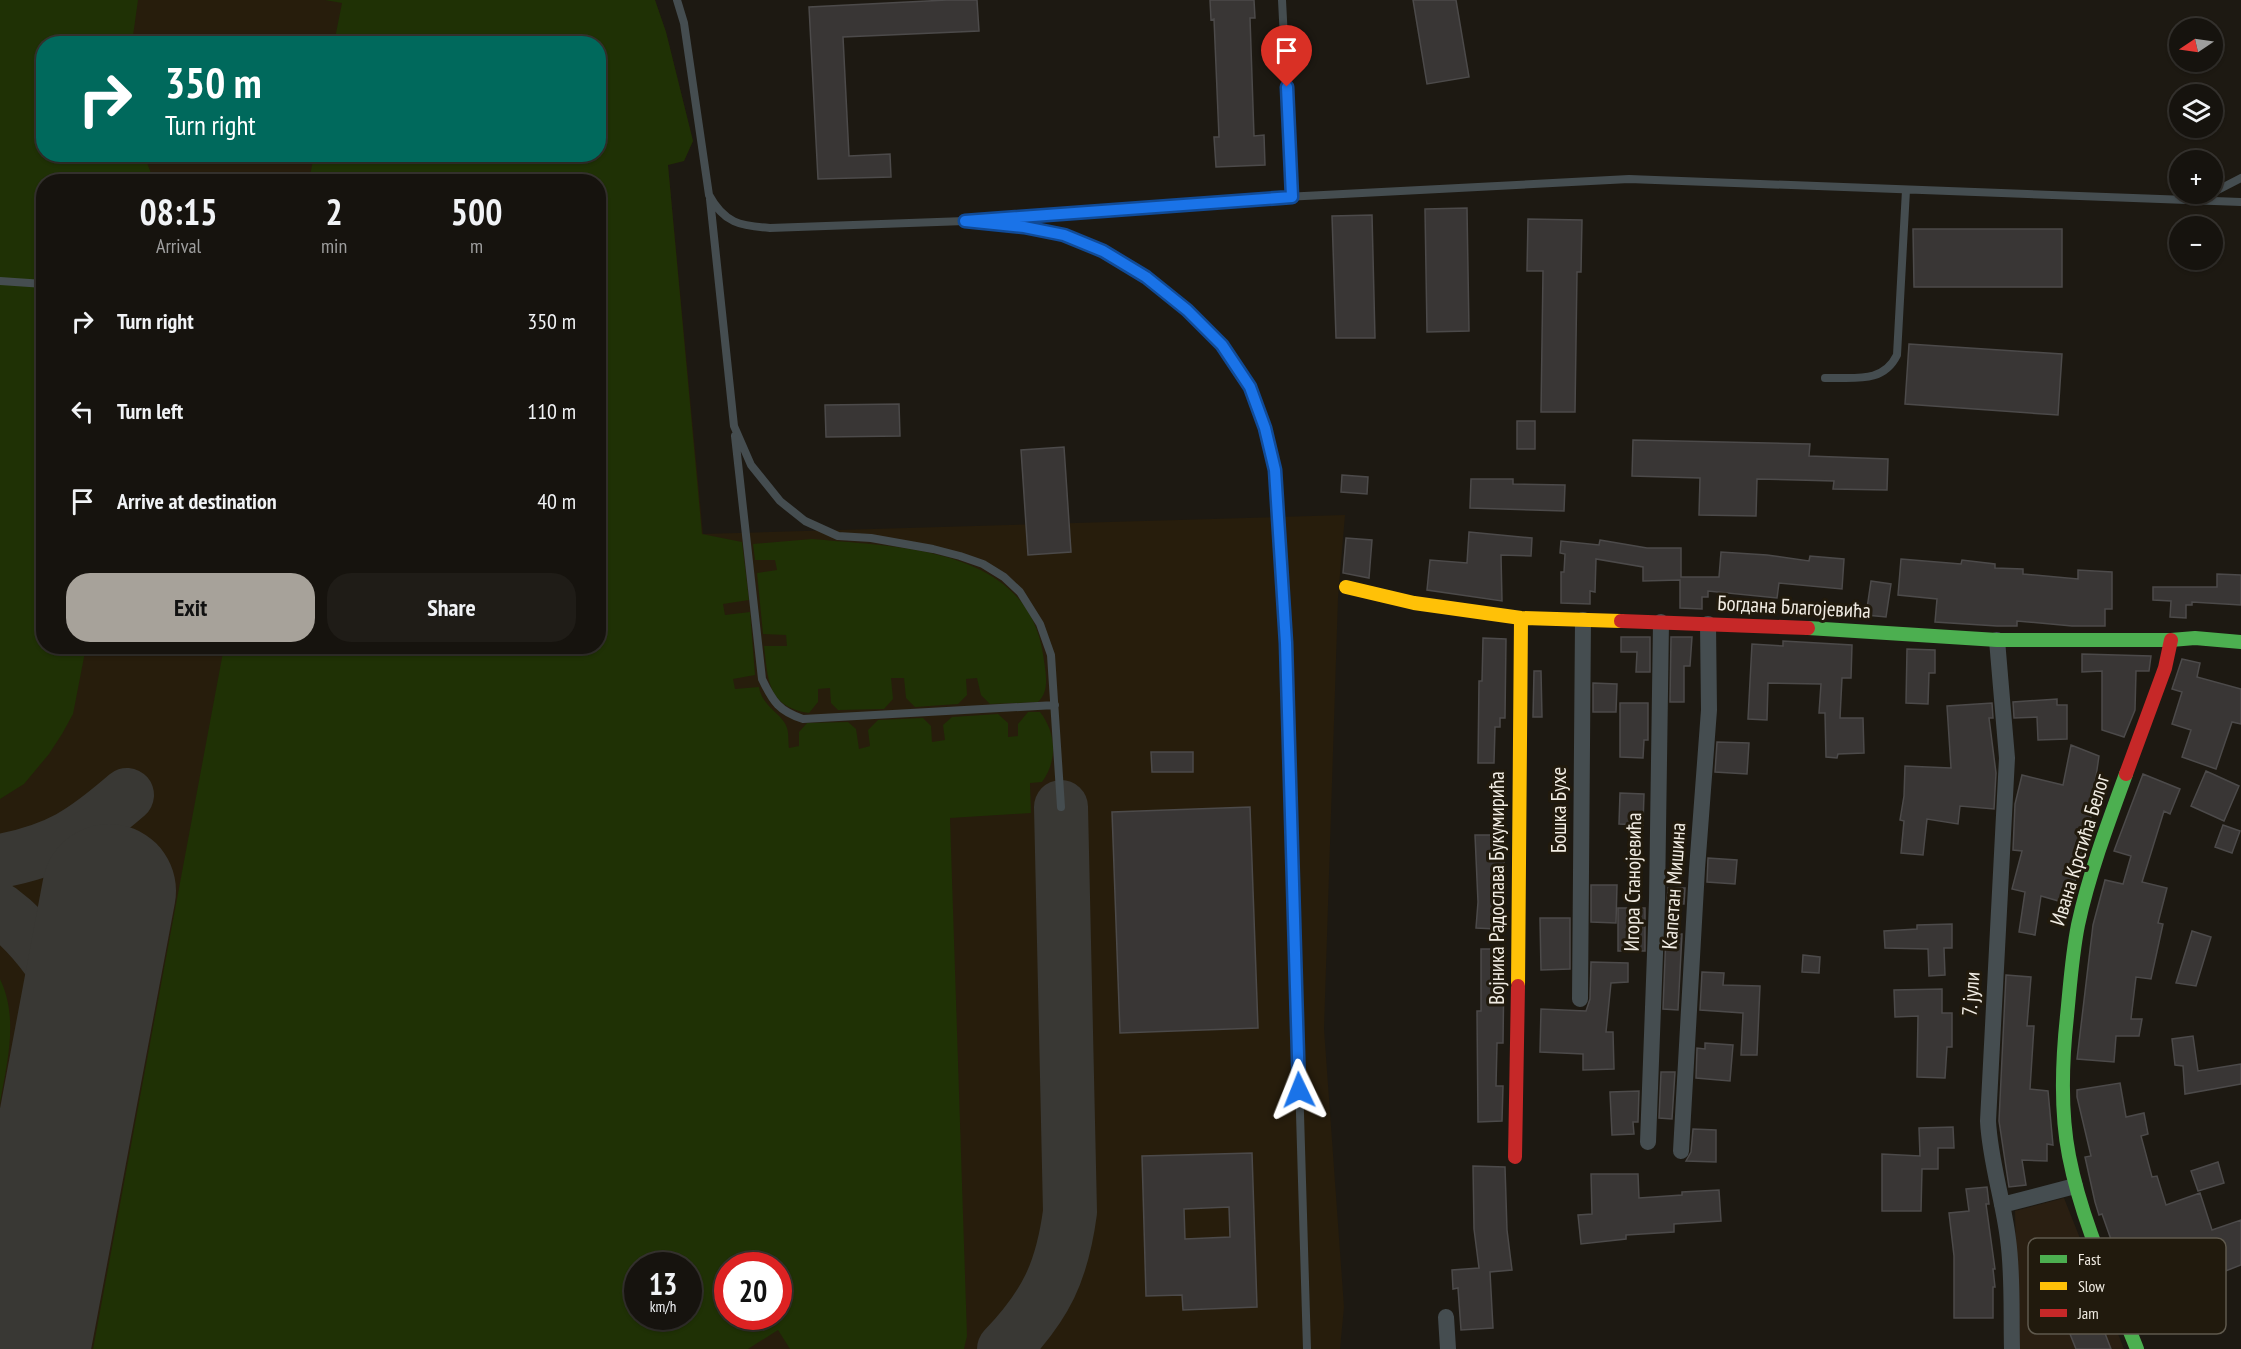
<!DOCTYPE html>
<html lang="en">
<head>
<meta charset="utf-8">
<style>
  :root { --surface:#16130e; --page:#1f1c17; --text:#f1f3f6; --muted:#9e9e9e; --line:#35322e; --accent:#a7a29a }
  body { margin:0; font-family:"PT Sans Narrow",sans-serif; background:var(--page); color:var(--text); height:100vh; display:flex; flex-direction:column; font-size:22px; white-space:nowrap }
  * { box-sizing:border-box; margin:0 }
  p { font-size:20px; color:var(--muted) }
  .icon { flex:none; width:33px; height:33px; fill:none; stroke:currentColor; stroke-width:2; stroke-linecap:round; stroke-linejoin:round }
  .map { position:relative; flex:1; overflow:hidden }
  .sheet { position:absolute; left:36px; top:174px; width:570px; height:480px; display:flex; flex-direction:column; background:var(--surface); border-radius:24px; box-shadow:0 2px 4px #0004,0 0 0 2px var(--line) }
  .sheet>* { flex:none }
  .top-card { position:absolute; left:36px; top:36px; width:570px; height:126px; border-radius:24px; box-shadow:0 2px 4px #0004,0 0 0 2px var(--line); background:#00695c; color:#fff; overflow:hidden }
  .needle { width:39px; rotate:257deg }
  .fabs { position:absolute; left:2169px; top:18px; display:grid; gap:12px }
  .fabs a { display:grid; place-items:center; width:54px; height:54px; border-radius:50%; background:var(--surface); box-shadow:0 2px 4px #0004,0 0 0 2px var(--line); font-size:30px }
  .speed { position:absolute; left:624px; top:1252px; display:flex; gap:12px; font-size:30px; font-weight:700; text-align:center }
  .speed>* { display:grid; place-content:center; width:78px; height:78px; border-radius:50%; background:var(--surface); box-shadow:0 2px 4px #0004,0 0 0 2px var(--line); line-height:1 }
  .speed small { font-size:15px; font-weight:400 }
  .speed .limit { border:9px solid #d22; background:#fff; color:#111 }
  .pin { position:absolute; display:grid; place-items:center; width:51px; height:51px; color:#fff; margin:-62px -26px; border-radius:50% 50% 50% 0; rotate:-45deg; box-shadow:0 0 6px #0007 }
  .pin .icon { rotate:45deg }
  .me { position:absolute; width:66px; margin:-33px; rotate:358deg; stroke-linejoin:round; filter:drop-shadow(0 0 4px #0008) }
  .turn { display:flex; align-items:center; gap:21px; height:126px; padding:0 30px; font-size:27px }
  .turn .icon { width:78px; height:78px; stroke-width:2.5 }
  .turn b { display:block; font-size:42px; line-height:51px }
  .eta { display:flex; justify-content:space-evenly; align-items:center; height:102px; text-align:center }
  .eta b { font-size:36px; font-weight:700; line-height:42px }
  .primary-button { display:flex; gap:12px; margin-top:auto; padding:12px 30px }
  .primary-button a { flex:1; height:69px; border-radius:24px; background:var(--accent); color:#111; font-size:24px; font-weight:700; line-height:69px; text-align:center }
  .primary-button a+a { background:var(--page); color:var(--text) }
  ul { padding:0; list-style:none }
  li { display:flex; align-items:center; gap:18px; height:90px; padding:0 30px }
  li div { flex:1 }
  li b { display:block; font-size:22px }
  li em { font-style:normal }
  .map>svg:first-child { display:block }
</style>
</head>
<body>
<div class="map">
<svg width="2241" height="1349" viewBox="0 0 2241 1349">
  <rect width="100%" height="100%" fill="#1d1912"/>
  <!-- built -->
  <path fill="#271d0c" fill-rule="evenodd" d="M 0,0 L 655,0 L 666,32 L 693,141 L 684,161 L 668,165 L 703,534 L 1345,515 L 1338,598 L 1324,1029 L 1344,1307 L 1340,1349 L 0,1349 ZM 44,44 L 598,44 L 598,154 L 44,154 ZM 44,182 L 598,182 L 598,646 L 44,646 ZM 638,1266 L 688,1266 L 688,1317 L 638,1317 ZM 728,1266 L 778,1266 L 778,1317 L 728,1317 Z"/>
  <!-- education -->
  <path fill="#2a1f12" d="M 2064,1198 L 2124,1349 L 2018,1349 L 2015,1211 Z"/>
  <!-- green -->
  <path fill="#1f3105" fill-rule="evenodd" d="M 0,0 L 138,0 L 132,43 L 44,44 L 44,154 L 144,155 L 154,181 L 44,182 L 44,646 L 86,647 L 73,714 L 62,734 L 49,754 L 24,784 L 0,799 Z
    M 325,0 L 655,0 L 666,32 L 693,141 L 684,161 L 668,165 L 702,534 L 742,542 L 749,600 L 723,604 L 725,615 L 750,612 L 755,675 L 733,679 L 735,689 L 759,687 C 762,707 783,714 787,728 C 789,734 788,742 789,748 L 799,746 L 799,732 L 807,723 L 848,722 L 856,729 L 859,749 L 870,746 L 868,730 L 878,720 L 923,718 L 931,726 L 932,742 L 945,740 L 943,725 L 952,717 L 998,714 L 1008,723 L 1008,737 L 1018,736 L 1018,724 L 1028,712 L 1040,712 C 1056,732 1058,761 1042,782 L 1030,783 L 1031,813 L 950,818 L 967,1336 L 964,1349 L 790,1349 L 778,1330 L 748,1349 L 93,1349 L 224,647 L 598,646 L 598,182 L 309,181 L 314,155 L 598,154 L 598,44 L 334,43 L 342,3 ZM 638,1266 L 688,1266 L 688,1317 L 638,1317 ZM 728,1266 L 778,1266 L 778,1317 L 728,1317 Z
    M 812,539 C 896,547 1027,546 1043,654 C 1045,670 1051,690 1038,702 L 990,704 L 981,695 L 977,678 L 966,679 L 967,695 L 958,704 L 915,707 L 906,698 L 904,678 L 891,678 L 893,699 L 884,709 L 838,710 L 831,703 L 830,688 L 818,689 L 818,702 L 809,713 C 768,707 768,681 764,646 L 787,646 L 786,635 L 763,634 L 757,573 L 777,570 L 775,560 L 755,560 L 753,544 Z
    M 0,979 C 19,1018 7,1063 0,1103 Z"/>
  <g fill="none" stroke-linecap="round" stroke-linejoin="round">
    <!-- taxiway -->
    <path stroke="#393834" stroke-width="54" d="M 0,861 C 58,850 83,833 127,795
      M 0,910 C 38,938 62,978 84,1019
      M 1004,1349 C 1046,1305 1062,1272 1070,1212 L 1061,807"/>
    <!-- runway -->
    <path stroke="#393834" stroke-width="134" d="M 23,1349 L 109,891"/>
  </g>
  <!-- building -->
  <path fill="#393635" stroke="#4c4a4a" stroke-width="1.5" fill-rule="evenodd" d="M 947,0 L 977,0 L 979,31 L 843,37 L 849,156 L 890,154 L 891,177 L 818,179 L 809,7 Z
    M 1210,0 L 1254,0 L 1255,18 L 1250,18 L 1254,136 L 1264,135 L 1265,165 L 1216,167 L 1214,137 L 1219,137 L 1214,19 L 1211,20 Z
    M 1413,0 L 1456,0 L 1469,77 L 1427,84 Z
    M 1467,208 L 1469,331 L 1427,332 L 1425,209 Z
    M 1372,215 L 1375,338 L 1336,338 L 1332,216 Z
    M 1528,219 L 1582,220 L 1581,272 L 1577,272 L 1575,412 L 1541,412 L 1543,271 L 1527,271 Z
    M 1913,229 L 2062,229 L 2062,287 L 1914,287 Z
    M 1909,344 L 2062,354 L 2058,415 L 1905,404 Z
    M 899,404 L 900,436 L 826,437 L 825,405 Z
    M 1517,421 L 1535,421 L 1535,449 L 1517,449 Z
    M 1633,440 L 1810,444 L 1809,456 L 1888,459 L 1887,490 L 1833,489 L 1834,481 L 1757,479 L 1756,516 L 1699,515 L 1700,478 L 1632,476 Z
    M 1064,447 L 1071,552 L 1028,555 L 1021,450 Z
    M 1342,475 L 1368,477 L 1367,494 L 1341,492 Z
    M 1471,479 L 1513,479 L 1513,484 L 1565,485 L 1564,511 L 1470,508 Z
    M 1469,532 L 1532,538 L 1531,556 L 1501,555 L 1502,601 L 1427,590 L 1430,560 L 1467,563 Z
    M 1346,538 L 1372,540 L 1369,578 L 1343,573 Z
    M 1600,540 L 1647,548 L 1681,548 L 1681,577 L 1719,577 L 1721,552 L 1767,555 L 1809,561 L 1810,556 L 1844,559 L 1842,589 L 1779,583 L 1777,598 L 1708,591 L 1708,597 L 1702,597 L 1702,609 L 1680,608 L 1680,580 L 1643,581 L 1643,567 L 1596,559 L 1595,592 L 1590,591 L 1590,604 L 1561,603 L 1561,572 L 1564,572 L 1565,554 L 1560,553 L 1561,541 L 1599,545 Z
    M 1901,559 L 1961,564 L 1962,560 L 1995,564 L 1995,568 L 2023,569 L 2023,574 L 2078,579 L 2078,570 L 2112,572 L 2112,609 L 2105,609 L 2105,626 L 2072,626 L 2017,621 L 2017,626 L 1997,626 L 1935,622 L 1937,599 L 1898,595 Z
    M 2217,574 L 2241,575 L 2241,605 L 2192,602 L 2192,605 L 2186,605 L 2186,618 L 2170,617 L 2171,601 L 2153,600 L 2153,587 L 2217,587 Z
    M 1871,581 L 1891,584 L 1886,617 L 1866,615 Z
    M 1621,637 L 1650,637 L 1650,672 L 1636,672 L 1637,652 L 1621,652 Z
    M 1671,637 L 1692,637 L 1690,666 L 1684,666 L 1684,702 L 1670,702 Z
    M 1483,638 L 1506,639 L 1505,718 L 1500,718 L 1500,727 L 1495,727 L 1494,763 L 1478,763 L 1479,681 L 1482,681 Z
    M 1783,641 L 1852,645 L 1851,678 L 1842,678 L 1840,718 L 1863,718 L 1864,753 L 1838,754 L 1837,758 L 1826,757 L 1825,713 L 1819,713 L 1821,684 L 1768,683 L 1767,720 L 1748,719 L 1752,644 L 1783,646 Z
    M 1907,649 L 1935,650 L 1935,673 L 1929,673 L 1928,704 L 1906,703 Z
    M 2082,654 L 2151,656 L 2149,671 L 2136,671 L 2135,710 L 2124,737 L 2102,730 L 2102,671 L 2082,672 Z
    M 2182,659 L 2200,663 L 2197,677 L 2241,689 L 2241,724 L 2232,722 L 2216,769 L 2182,757 L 2191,730 L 2172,724 L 2182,692 L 2172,689 Z
    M 1534,671 L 1541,671 L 1542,717 L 1533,717 Z
    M 1593,683 L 1617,684 L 1616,712 L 1593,712 Z
    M 2057,699 L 2057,705 L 2067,705 L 2067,739 L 2038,740 L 2037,717 L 2014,718 L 2013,702 Z
    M 1620,703 L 1648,703 L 1648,740 L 1644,740 L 1643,758 L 1620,757 Z
    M 1992,703 L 1993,718 L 1989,718 L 1996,773 L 1994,809 L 1960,806 L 1958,824 L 1927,819 L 1923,855 L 1901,853 L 1904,821 L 1900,820 L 1904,796 L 1905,766 L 1951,768 L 1947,706 Z
    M 1717,742 L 1749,743 L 1747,774 L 1715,772 Z
    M 2071,745 L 2099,756 L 2094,790 L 2098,790 L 2076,873 L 2077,874 L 2069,904 L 2041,896 L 2035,935 L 2019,932 L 2025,892 L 2012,889 L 2022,851 L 2013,850 L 2015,804 L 2022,775 L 2063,785 Z
    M 1151,752 L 1193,752 L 1193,772 L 1152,772 Z
    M 2206,771 L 2239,786 L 2224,821 L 2191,806 Z
    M 2143,774 L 2180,789 L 2170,814 L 2164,811 L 2142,882 L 2167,888 L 2158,923 L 2163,924 L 2151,979 L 2136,977 L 2131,1019 L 2142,1019 L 2139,1036 L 2116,1036 L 2114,1062 L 2077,1059 L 2093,925 L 2105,880 L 2123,884 L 2131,856 L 2114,851 Z
    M 1620,793 L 1644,794 L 1643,825 L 1619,824 Z
    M 1250,807 L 1258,1028 L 1120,1033 L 1112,812 Z
    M 2223,825 L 2240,831 L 2232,853 L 2215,847 Z
    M 1475,835 L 1504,835 L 1504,902 L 1497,902 L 1496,929 L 1476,928 L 1478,902 Z
    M 1708,858 L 1737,860 L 1735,884 L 1707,882 Z
    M 1591,885 L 1617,885 L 1616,923 L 1591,922 Z
    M 1668,888 L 1685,888 L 1684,904 L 1667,903 Z
    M 1618,908 L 1645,908 L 1645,951 L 1618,951 Z
    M 1540,918 L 1570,918 L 1570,969 L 1541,970 Z
    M 1952,924 L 1952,948 L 1944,948 L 1945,975 L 1929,976 L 1928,949 L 1885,948 L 1884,931 L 1917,929 L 1917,925 Z
    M 2192,931 L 2211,937 L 2196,986 L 2176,983 Z
    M 1666,934 L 1682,934 L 1678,1010 L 1663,1009 Z
    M 1481,949 L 1501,949 L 1500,965 L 1504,965 L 1503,1043 L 1497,1043 L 1496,1086 L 1503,1086 L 1502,1121 L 1478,1122 L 1477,1011 L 1481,1011 Z
    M 1803,955 L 1820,957 L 1819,973 L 1802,972 Z
    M 1591,962 L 1628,963 L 1628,982 L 1611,983 L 1606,1032 L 1613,1032 L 1614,1069 L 1583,1070 L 1583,1054 L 1540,1052 L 1541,1009 L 1586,1011 L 1590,999 Z
    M 1702,972 L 1724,973 L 1723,985 L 1760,986 L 1757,1055 L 1741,1055 L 1743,1013 L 1700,1010 Z
    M 2006,975 L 2031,977 L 2027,1026 L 2034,1026 L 2030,1089 L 2048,1091 L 2053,1145 L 2047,1144 L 2047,1161 L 2022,1160 L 2026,1185 L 2009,1187 L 1999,1121 Z
    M 1942,989 L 1942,1013 L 1952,1013 L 1952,1047 L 1947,1047 L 1945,1078 L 1917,1077 L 1918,1016 L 1895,1017 L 1894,990 Z
    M 2193,1036 L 2198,1071 L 2241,1064 L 2241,1084 L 2185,1094 L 2183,1066 L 2175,1065 L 2172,1039 Z
    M 1705,1043 L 1733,1045 L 1730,1081 L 1696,1078 L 1697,1048 L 1705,1049 Z
    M 1661,1072 L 1675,1072 L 1672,1119 L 1659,1118 Z
    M 2120,1083 L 2126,1117 L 2144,1113 L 2148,1134 L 2141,1136 L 2152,1177 L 2157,1176 L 2166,1205 L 2200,1193 L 2212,1230 L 2241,1220 L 2241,1265 L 2210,1277 L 2207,1269 L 2163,1288 L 2173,1313 L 2144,1324 L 2137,1307 L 2140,1306 L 2127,1279 L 2125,1279 L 2102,1214 L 2099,1215 L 2095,1202 L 2085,1157 L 2091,1156 L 2077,1097 L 2077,1090 Z
    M 1639,1091 L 1638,1122 L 1633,1122 L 1634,1134 L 1612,1135 L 1610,1092 Z
    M 1953,1127 L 1954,1148 L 1938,1148 L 1938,1169 L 1922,1169 L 1921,1211 L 1882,1211 L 1882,1154 L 1920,1156 L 1919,1128 Z
    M 1693,1129 L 1716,1130 L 1716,1162 L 1686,1161 L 1691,1152 Z
    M 1252,1153 L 1257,1307 L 1183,1310 L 1182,1295 L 1146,1296 L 1142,1156 ZM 1229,1207 L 1230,1237 L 1185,1239 L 1184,1209 Z
    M 2218,1162 L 2224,1183 L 2198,1191 L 2191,1171 Z
    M 1473,1166 L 1505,1167 L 1507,1230 L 1512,1270 L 1490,1272 L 1493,1328 L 1461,1330 L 1458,1288 L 1453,1289 L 1452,1270 L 1479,1268 L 1474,1229 Z
    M 1591,1174 L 1638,1174 L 1639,1198 L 1682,1195 L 1682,1192 L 1719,1190 L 1721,1221 L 1674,1224 L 1674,1232 L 1626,1235 L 1626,1239 L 1581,1244 L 1578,1215 L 1592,1214 Z
    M 1987,1187 L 1989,1204 L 1986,1204 L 1995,1269 L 1993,1269 L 1995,1287 L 1993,1287 L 1993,1318 L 1954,1318 L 1954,1256 L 1949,1213 L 1969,1211 L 1966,1189 Z
    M 2095,1307 L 2111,1349 L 2076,1349 L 2064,1319 Z"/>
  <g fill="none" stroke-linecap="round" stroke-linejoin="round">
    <!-- lane -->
    <path stroke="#454d50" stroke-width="8" d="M 677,0 L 684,23 L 709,195 C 724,223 740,226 770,228 L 965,221 L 1024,227 L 1064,235 L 1103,251 L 1146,277 L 1187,310 L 1222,345 L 1250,387 L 1265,428 L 1275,470 L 1286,643 L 1307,1349
      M 1282,0 L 1292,197
      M 2212,193 L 2241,178
      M 710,199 L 734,426 L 751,465 L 780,501 L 805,521 L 838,536 L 871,538 L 933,549 L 960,556 L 983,564 L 1004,577 L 1020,592 L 1040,624 L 1051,655 L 1061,807
      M 989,219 L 1285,197 L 1629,179 L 2241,202
      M 0,281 L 44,284
      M 1825,378 C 1854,377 1883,384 1897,355 L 1906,190
      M 735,436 L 762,679 C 773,702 779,711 803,719 L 1055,705"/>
    <!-- street -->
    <path stroke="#454d50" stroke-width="16" d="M 1997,640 L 2007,758 L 1988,1121 C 1990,1161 2003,1199 2008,1239 C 2013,1275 2011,1312 2012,1349
      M 1580,999 L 1583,620
      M 1648,1142 L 1657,900 L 1661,622
      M 1681,1151 L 1697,869 L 1709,710 L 1708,624
      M 2002,1205 L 2075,1186
      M 1446,1317 L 1448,1349"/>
    <!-- fast -->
    <path stroke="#4caf50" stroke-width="14" d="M 1808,628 L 1997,640 L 2171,640 L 2195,638 L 2241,642
      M 2126,774 C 2108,823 2089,874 2078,925 C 2072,955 2070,986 2067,1016 C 2062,1062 2060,1110 2069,1156 C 2082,1223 2112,1286 2137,1349"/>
    <!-- slow -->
    <path stroke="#ffc107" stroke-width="14" d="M 1346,587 L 1414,603 L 1521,618 L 1621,621
      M 1518,986 L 1521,618"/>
    <!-- jam -->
    <path stroke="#c62828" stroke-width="14" d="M 1621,621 L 1808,628
      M 2126,774 L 2165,668 L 2171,640
      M 1515,1157 L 1518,986"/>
  </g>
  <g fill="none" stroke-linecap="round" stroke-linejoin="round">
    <!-- route casing -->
    <g stroke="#114b97" stroke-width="15">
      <path id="route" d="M 1287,87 L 1292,197 L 965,221 L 1024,227 L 1064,235 L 1103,251 L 1146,277 L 1187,310 L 1222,345 L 1250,387 L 1265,428 L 1275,470 L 1286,643 L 1299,1090"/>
    </g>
    <!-- route -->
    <use href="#route" stroke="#1a73e8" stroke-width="10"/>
  </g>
  <g text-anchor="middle" stroke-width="6" stroke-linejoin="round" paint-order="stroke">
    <!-- street labels -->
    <g font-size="21" fill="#f1ece3" stroke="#211a0d">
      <text transform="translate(1794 607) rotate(3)" y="7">Богдана Благојевића</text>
      <text transform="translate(1559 810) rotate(-90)" y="7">Бошка Бухе</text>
      <text transform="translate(2080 850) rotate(-73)" y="7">Ивана Крстића Белог</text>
      <text transform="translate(1633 882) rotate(-89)" y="7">Игора Станојевића</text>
      <text transform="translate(1674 886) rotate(-86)" y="7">Капетан Мишина</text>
      <text transform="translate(1497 888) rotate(-90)" y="7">Војника Радослава Букумирића</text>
      <text transform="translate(1971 994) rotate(-86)" y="7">7. јули</text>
    </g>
  </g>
  <!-- legend -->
  <rect x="2028" y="1238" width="198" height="96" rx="9" fill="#211a0d" stroke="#5f594d" stroke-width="1.5"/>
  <rect x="2040" y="1255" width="27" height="8" fill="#4caf50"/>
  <rect x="2040" y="1282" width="27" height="8" fill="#ffc107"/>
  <rect x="2040" y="1309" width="27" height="8" fill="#c62828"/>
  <g font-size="16" fill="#f1ece3">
    <text x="2078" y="1265">Fast</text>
    <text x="2078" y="1292">Slow</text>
    <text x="2078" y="1319">Jam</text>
  </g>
</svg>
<div class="fabs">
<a><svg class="needle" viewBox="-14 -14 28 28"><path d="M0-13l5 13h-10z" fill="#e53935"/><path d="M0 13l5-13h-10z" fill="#9e9e9e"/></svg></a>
<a><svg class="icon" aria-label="layers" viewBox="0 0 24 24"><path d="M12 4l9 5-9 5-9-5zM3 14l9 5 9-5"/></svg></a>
<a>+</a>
<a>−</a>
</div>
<div class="speed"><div>13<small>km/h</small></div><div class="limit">20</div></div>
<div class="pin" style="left:1287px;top:87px;background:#d93025"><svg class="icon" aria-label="arrive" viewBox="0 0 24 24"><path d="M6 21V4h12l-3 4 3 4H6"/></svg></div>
<svg class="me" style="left:1299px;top:1090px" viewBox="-20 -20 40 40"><path d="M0-17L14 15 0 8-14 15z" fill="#1a73e8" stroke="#fff" stroke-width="4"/></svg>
<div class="top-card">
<div class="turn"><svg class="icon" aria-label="right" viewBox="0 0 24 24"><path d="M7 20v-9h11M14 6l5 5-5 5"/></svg><div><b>350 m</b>Turn right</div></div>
</div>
<section class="sheet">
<div class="eta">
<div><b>08:15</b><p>Arrival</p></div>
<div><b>2</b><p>min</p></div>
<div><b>500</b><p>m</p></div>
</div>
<ul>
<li><svg class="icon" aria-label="right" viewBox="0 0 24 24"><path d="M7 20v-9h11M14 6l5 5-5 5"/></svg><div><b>Turn right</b></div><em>350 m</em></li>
<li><svg class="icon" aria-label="left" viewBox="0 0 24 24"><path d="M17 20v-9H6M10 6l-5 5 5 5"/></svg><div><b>Turn left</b></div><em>110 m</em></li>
<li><svg class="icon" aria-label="arrive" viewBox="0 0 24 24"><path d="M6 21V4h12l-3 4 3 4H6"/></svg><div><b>Arrive at destination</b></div><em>40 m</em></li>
</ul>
<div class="primary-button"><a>Exit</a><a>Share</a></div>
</section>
</div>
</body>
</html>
